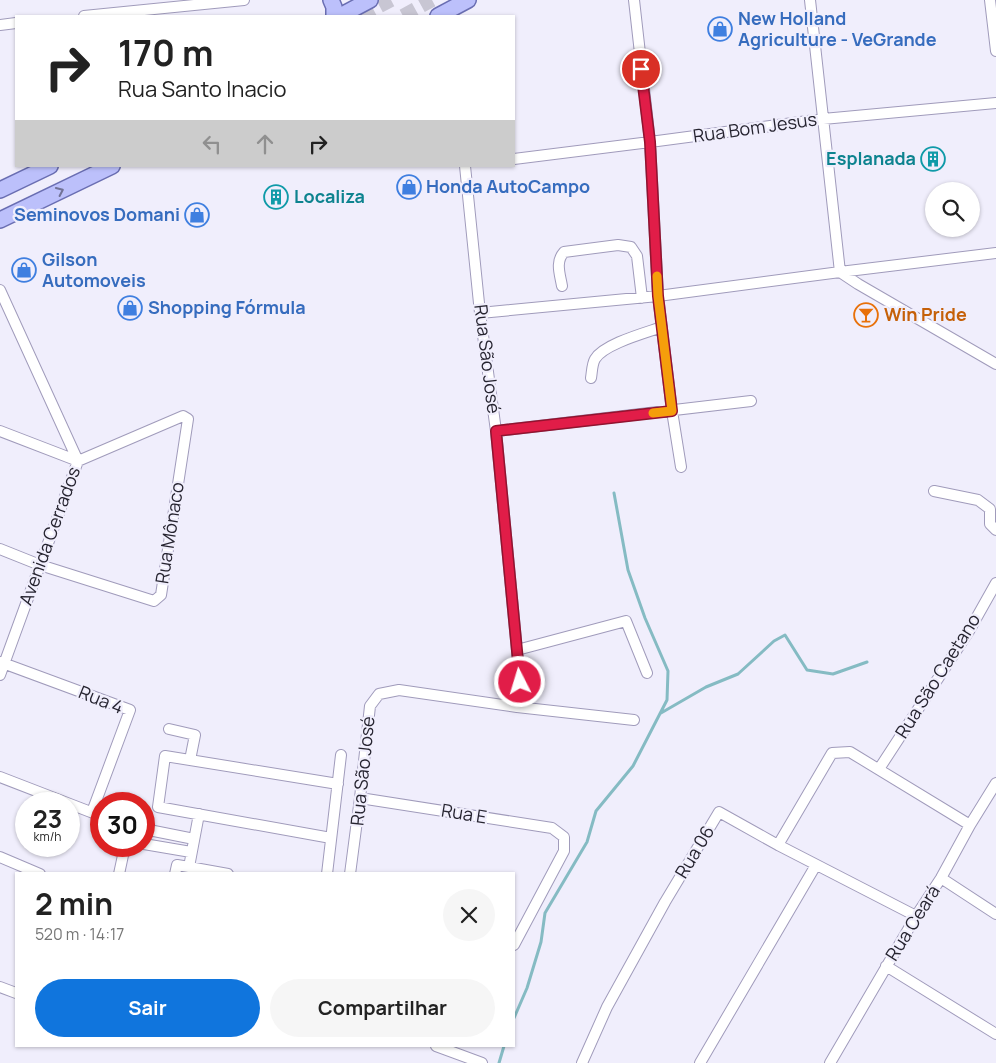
<!DOCTYPE html>
<html lang="pt">
<head>
<meta charset="utf-8">
<style>
  :root { --surface:#fff; --page:#f6f6f6; --text:#222; --muted:#767676; --accent:#1075dd }
  body { margin:0; font-family:Manrope,sans-serif; background:var(--page); color:var(--text); height:100vh; display:flex; flex-direction:column; font-size:19px; white-space:nowrap }
  * { box-sizing:border-box; margin:0 }
  p { font-size:16px; color:var(--muted) }
  .icon { flex:none; width:28px; height:28px; fill:none; stroke:currentColor; stroke-width:2; stroke-linecap:round; stroke-linejoin:round }
  .map { position:relative; flex:1; overflow:hidden }
  .panel { position:absolute; left:15px; top:872px; width:500px; height:175px; display:flex; flex-direction:column; background:var(--surface); border-radius:0px; box-shadow:0 1px 4px #0004 }
  .panel>* { flex:none }
  .hud { position:absolute; left:15px; top:15px; width:500px; height:152px; border-radius:0px; box-shadow:0 1px 4px #0004; background:#fff; color:var(--text); overflow:hidden }
  .buttons { position:absolute; left:925px; top:182px; display:grid; gap:10px }
  .buttons a { display:grid; place-items:center; width:55px; height:55px; border-radius:50%; background:var(--surface); box-shadow:0 1px 4px #0004; font-size:25px }
  .speed { position:absolute; left:15px; top:792px; display:flex; gap:10px; font-size:25px; font-weight:700; text-align:center }
  .speed>* { display:grid; place-content:center; width:65px; height:65px; border-radius:50%; background:var(--surface); box-shadow:0 1px 4px #0004; line-height:1 }
  .speed small { font-size:12px; font-weight:400 }
  .speed .limit { border:8px solid #d22; background:#fff; color:#111 }
  .pin { position:absolute; display:grid; place-items:center; width:42px; height:42px; color:#fff; margin:-21px; border:2px solid #fff; border-radius:50%; box-shadow:0 1px 5px #0007 }
  .me { position:absolute; width:55px; margin:-28px; rotate:355deg; stroke-linejoin:round; filter:drop-shadow(0 0 4px #0008) }
  .turn { display:flex; align-items:center; gap:18px; height:105px; padding:0 20px; font-size:22px }
  .turn .icon { width:65px; height:65px; stroke-width:2.5 }
  .turn b { display:block; font-size:35px; line-height:42px }
  .lanes { display:flex; align-items:center; height:48px; padding:0 20px; background:#0003; justify-content:center; gap:25px; direction:ltr }
  .lanes .off { opacity:.35 }
  .round { display:grid; place-items:center; flex:none; width:52px; height:52px; border-radius:26px; background:var(--page) }
  .overview { display:flex; align-items:center; justify-content:space-between; height:85px; padding:0 20px }
  h1 { font-size:30px; font-weight:700; line-height:38px }
  .action { display:flex; gap:10px; margin-top:auto; padding:10px 20px }
  .action a { flex:1; height:58px; border-radius:30px; background:var(--accent); color:#fff; font-size:20px; font-weight:700; line-height:58px; text-align:center }
  .action a+a { background:var(--page); color:var(--text) }
  .map>svg:first-child { display:block }
</style>
</head>
<body>
<div class="map">
<svg width="996" height="1063" viewBox="0 0 996 1063">
  <rect width="100%" height="100%" fill="#f0eefc"/>
  <g fill="none" stroke-linecap="round" stroke-linejoin="round">
    <!-- stream -->
    <path stroke="#85bbc3" stroke-width="3" d="M 661,713 L 706,687 L 738,674 L 774,641 L 785,635 L 807,670 L 833,674 L 867,662
      M 514,1018 L 527,988 L 541,942 L 545,913 L 587,842 L 596,811 L 633,766 L 667,700 L 668,671 L 645,618 L 628,570 L 614,493
      M 499,1063 L 504,1046"/>
    <!-- secondary-tunnel -->
    <path stroke="#c8c6d3" stroke-width="14" stroke-dasharray="14 7" stroke-linecap="butt" d="M 361,16 L 391,0
      M 403,16 L 432,0"/>
    <!-- minor casing -->
    <g stroke="#a09bbb" stroke-width="12">
      <path id="minor" d="M 634,0 L 650,142 L 658,296 L 672,411 L 681,467
        M 810,0 L 840,272 L 858,284 L 996,364
        M 990,0 L 996,51
        M 84,16 L 244,0
        M 0,25 L 16,23
        M 514,159 L 650,142 L 823,119 L 996,103
        M 562,286 C 560,274 555,262 564,252 L 618,245 L 631,247 L 637,256 L 642,298
        M 0,290 L 78,461 L 0,675
        M 480,313 L 658,296 L 840,272 L 996,253
        M 591,378 C 592,372 592,364 595,359 C 604,344 645,333 662,327
        M 0,431 L 78,461 L 183,416 L 188,419 L 161,595 L 154,601 L 40,565 L 0,549
        M 496,431 L 751,401
        M 934,491 L 978,500 L 990,509 L 990,524 L 996,530
        M 517,650 L 626,621 L 647,673
        M 0,662 L 130,710 L 92,812
        M 517,707 L 634,720
        M 169,729 L 195,735 L 190,760
        M 879,769 L 969,631 L 996,583
        M 0,777 L 101,816
        M 360,798 L 552,828 L 564,837 L 564,851 L 514,945
        M 144,829 L 194,839
        M 331,838 L 158,807 L 165,756 L 338,784
        M 144,844 L 191,852
        M 778,845 L 832,753 L 850,752 L 970,825
        M 0,857 L 40,874
        M 189,867 L 228,874
        M 119,874 L 125,846
        M 175,874 L 177,865 L 189,867 L 199,814
        M 327,874 L 341,755
        M 350,874 L 360,798 L 370,706 L 379,694 L 399,690 L 517,707 L 520,682 L 496,431 L 480,313 L 465,166
        M 941,878 L 996,914
        M 886,966 L 996,1034
        M 0,987 L 16,993
        M 436,1046 L 482,1063
        M 582,1063 L 607,1007 L 665,902 L 719,812 L 778,845 L 916,916
        M 700,1063 L 816,865
        M 830,1063 L 916,916 L 941,878 L 970,825 L 996,783"/>
    </g>
    <!-- primary casing -->
    <g stroke="#6a6eb2" stroke-width="18">
      <path id="primary" d="M 331,0 L 334,7 L 334,16
        M 340,16 L 370,0
        M 438,16 L 468,0
        M 0,190 L 50,166
        M 0,220 L 112,166"/>
    </g>
    <!-- minor -->
    <use href="#minor" stroke="#fff" stroke-width="10"/>
    <!-- primary -->
    <use href="#primary" stroke="#bcc0fb" stroke-width="15"/>
  </g>
  <!-- one-way arrows -->
  <defs><path id="oneway-chevron" d="M-2-3.5L2.5 0L-2 3.5" fill="none" stroke-width="1.6" stroke-linecap="round" stroke-linejoin="round" transform="scale(1.25)"/></defs>
  <use stroke="#717296" href="#oneway-chevron" transform="translate(60 191) rotate(-25)"/>
  <g fill="none" stroke-linecap="round" stroke-linejoin="round">
    <!-- route casing -->
    <g stroke="#92132f" stroke-width="12">
      <path id="route" d="M 520,682 L 496,431 L 672,411 L 658,296 L 650,142 L 641,69"/>
    </g>
    <!-- route -->
    <use href="#route" stroke="#e11d48" stroke-width="9"/>
    <!-- slow -->
    <path stroke="#f59e0b" stroke-width="9" d="M 653,413 L 672,411 L 658,296 L 657,276"/>
  </g>
  <!-- icons -->
  <defs>
    <g id="shop-ring" transform="scale(1.25)"><circle r="9.5" fill="#f0eefc" stroke="#3f7fe0" stroke-width="1.5"/><path d="M-5-2.5h2.3a2.7 3.5 0 0 1 5.4 0H5L5.5 6h-11ZM-1.5-2.5h3a1.5 2.3 0 0 0-3 0Z" fill="#3f7fe0"/></g>
    <g id="building-ring" transform="scale(1.25)"><circle r="9.5" fill="#f0eefc" stroke="#0f9aa8" stroke-width="1.5"/><path d="M-4-6H4V6H1V3H-1V6H-4ZM-2.5-4.3h1.7v1.8h-1.7ZM.8-4.3h1.7v1.8H.8ZM-2.5-1h1.7V.8h-1.7ZM.8-1h1.7V.8H.8Z" fill="#0f9aa8"/></g>
    <g id="bar-ring" transform="scale(1.25)"><circle r="9.5" fill="#f0eefc" stroke="#e8710a" stroke-width="1.5"/><path d="M-6-5H6L.8 .8V4.5H3.5V6h-7V4.5H-.8V.8Z" fill="#e8710a"/></g>
  </defs>
  <g fill-rule="evenodd">
    <use href="#shop-ring" x="720" y="29"/>
    <use href="#building-ring" x="933" y="159"/>
    <use href="#shop-ring" x="409" y="187"/>
    <use href="#building-ring" x="276" y="197"/>
    <use href="#shop-ring" x="197" y="215"/>
    <use href="#shop-ring" x="24" y="270"/>
    <use href="#shop-ring" x="130" y="308"/>
    <use href="#bar-ring" x="866" y="315"/>
  </g>
  <g text-anchor="middle" stroke-width="4.5" stroke-linejoin="round" paint-order="stroke">
    <!-- shop labels -->
    <g font-size="18" font-weight="bold" fill="#366cbe" stroke="#f0eefc" text-anchor="start">
      <text x="738" y="25">New Holland<tspan x="738" dy="21">Agriculture - VeGrande</tspan></text>
      <text x="426" y="193">Honda AutoCampo</text>
      <text x="180" y="221" text-anchor="end">Seminovos Domani</text>
      <text x="42" y="266">Gilson<tspan x="42" dy="21">Automoveis</tspan></text>
      <text x="148" y="314">Shopping Fórmula</text>
    </g>
    <!-- street labels -->
    <g font-size="18" fill="#262430" stroke="#f0eefc">
      <text transform="translate(755 128) rotate(-8)" y="6">Rua Bom Jesus</text>
      <text transform="translate(487 359) rotate(83)" y="6">Rua São José</text>
      <text transform="translate(170 533) rotate(-81)" y="6">Rua Mônaco</text>
      <text transform="translate(50 536) rotate(-70)" y="6">Avenida Cerrados</text>
      <text transform="translate(938 676) rotate(-58)" y="6">Rua São Caetano</text>
      <text transform="translate(101 700) rotate(22)" y="6">Rua 4</text>
      <text transform="translate(363 771) rotate(-84)" y="6">Rua São José</text>
      <text transform="translate(464 814) rotate(9)" y="6">Rua E</text>
      <text transform="translate(695 852) rotate(-59)" y="6">Rua 06</text>
      <text transform="translate(913 923) rotate(-58)" y="6">Rua Ceará</text>
    </g>
    <!-- culture labels -->
    <g font-size="18" font-weight="bold" fill="#0d838f" stroke="#f0eefc" text-anchor="end">
      <text x="916" y="165">Esplanada</text>
      <text x="294" y="203" text-anchor="start">Localiza</text>
    </g>
    <!-- food labels -->
    <g font-size="18" font-weight="bold" fill="#c56008" stroke="#f0eefc" text-anchor="start">
      <text x="884" y="321">Win Pride</text>
    </g>
  </g>
</svg>
<div class="buttons">
<a><svg class="icon" aria-label="search" viewBox="0 0 24 24"><circle cx="10" cy="10" r="6"/><path d="M15 15l6 6"/></svg></a>
</div>
<div class="speed"><div>23<small>km/h</small></div><div class="limit">30</div></div>
<div class="pin" style="left:641px;top:69px;background:#d93025"><svg class="icon" aria-label="arrive" viewBox="0 0 24 24"><path d="M6 21V4h12l-3 4 3 4H6"/></svg></div>
<svg class="me" style="left:520px;top:682px" viewBox="-20 -20 40 40"><circle r="17" fill="#e11d48" stroke="#fff" stroke-width="3"/><path d="M0-11L8 9 0 5-8 9z" fill="#fff"/></svg>
<div class="hud">
<div class="turn"><svg class="icon" aria-label="right" viewBox="0 0 24 24"><path d="M7 20v-9h11M14 6l5 5-5 5"/></svg><div><b>170 m</b>Rua Santo Inacio</div></div>
<div class="lanes"><svg class="icon off" aria-label="left" viewBox="0 0 24 24"><path d="M17 20v-9H6M10 6l-5 5 5 5"/></svg><svg class="icon off" aria-label="ahead" viewBox="0 0 24 24"><path d="M12 20V5M6 11l6-6 6 6"/></svg><svg class="icon" aria-label="right" viewBox="0 0 24 24"><path d="M7 20v-9h11M14 6l5 5-5 5"/></svg></div>
</div>
<section class="panel">
<div class="overview"><div><h1>2 min</h1><p>520 m · 14:17</p></div><a class="round"><svg class="icon" aria-label="close" viewBox="0 0 24 24"><path d="M6 6l12 12M18 6L6 18"/></svg></a></div>
<div class="action"><a>Sair</a><a>Compartilhar</a></div>
</section>
</div>
</body>
</html>
